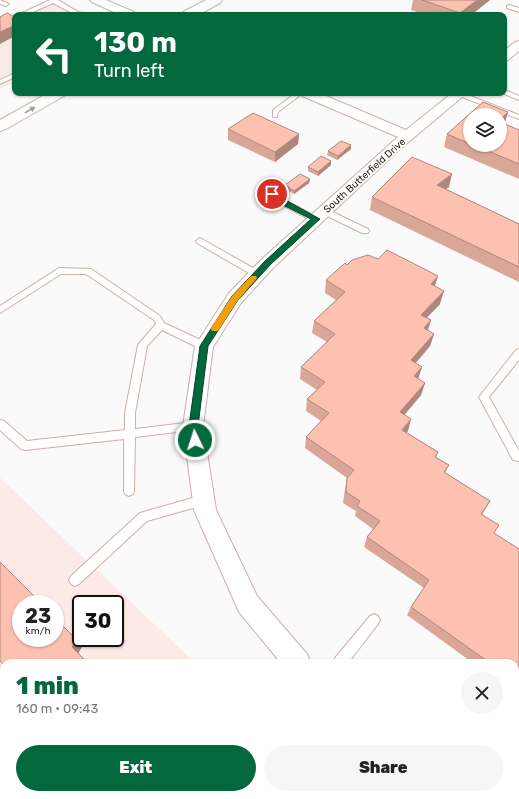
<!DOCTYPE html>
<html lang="en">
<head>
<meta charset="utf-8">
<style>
  :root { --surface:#fff; --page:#f6f6f6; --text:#222; --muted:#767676; --accent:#04683d }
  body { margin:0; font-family:Rubik,sans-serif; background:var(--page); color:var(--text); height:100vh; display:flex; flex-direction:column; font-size:15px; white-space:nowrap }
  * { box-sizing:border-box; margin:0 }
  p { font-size:13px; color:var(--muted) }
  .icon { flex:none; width:22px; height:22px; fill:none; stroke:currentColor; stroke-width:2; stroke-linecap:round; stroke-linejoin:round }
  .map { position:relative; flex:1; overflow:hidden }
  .drawer { position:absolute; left:0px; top:659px; width:519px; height:140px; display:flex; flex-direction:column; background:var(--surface); border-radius:12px 12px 0 0; box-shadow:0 1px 3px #0004 }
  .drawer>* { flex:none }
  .banner { position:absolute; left:12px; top:12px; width:495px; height:84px; border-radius:8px; box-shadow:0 1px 3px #0004; background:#04683d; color:#fff; overflow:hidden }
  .controls { position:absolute; left:463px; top:108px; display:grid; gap:8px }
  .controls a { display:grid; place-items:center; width:44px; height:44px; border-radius:50%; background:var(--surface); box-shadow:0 1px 3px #0004; font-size:20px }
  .speed { position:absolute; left:12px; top:595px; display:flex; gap:8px; font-size:20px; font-weight:700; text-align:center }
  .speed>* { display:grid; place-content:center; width:52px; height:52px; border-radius:50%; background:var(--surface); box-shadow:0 1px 3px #0004; line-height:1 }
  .speed small { font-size:10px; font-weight:400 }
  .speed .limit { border:2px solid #111; border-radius:6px; background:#fff; color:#111 }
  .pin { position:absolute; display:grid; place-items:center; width:34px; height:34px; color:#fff; margin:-17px; border:2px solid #fff; border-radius:50%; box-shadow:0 1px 4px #0007 }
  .me { position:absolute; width:44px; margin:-22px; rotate:356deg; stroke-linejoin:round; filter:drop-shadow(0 0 3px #0008) }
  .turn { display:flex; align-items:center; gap:14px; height:84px; padding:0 16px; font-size:18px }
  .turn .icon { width:52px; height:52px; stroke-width:2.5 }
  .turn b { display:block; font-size:28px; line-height:34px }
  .round { display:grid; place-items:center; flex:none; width:42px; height:42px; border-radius:21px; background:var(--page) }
  .overview { display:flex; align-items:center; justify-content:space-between; height:68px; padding:0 16px }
  h1 { font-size:24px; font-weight:800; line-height:30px; color:var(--accent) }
  .button { display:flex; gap:8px; margin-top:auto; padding:8px 16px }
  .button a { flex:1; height:46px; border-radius:24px; background:var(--accent); color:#fff; font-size:16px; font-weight:800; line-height:46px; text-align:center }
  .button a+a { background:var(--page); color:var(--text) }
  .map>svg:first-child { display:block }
</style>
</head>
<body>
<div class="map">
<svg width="519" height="799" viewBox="0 0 519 799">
  <rect width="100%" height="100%" fill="#fafafa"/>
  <!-- built -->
  <path fill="#fbeae6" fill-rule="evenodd" d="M 59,0 L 91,15 L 27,15 Z
    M 15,20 L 15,81 L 0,89 L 0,27 Z
    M 0,478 L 195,663 L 4,663 L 4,795 L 144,795 L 141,799 L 0,799 ZM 21,604 L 55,604 L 55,638 L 21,638 ZM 81,604 L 115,604 L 115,638 L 81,638 Z"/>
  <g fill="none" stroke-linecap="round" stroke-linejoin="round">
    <!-- service casing -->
    <g stroke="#cdb0a7" stroke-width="2">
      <path id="service" d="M 0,0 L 9,4 L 6,6 L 0,4 Z
        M 50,0 L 58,0 L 83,15 L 76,15 L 53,3 L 26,15 L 18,15 Z
        M 509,5 L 519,8 L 519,12 L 507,8 L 507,6 Z
        M 15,73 L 15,77 L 0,84 L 0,80 Z
        M 504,90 L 519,96 L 519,100 L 502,93 L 504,93 Z
        M 296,93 L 303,93 L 278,112 L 277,117 L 273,117 L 273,110 Z
        M 456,93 L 463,93 L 519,115 L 519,119 L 457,95 Z
        M 269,192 L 275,192 L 278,196 L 320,219 L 319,221 L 313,221 L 272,200 L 268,194 Z
        M 324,208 L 368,229 L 369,231 L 368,233 L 362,233 L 321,213 L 321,209 Z
        M 200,238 L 260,272 L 261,274 L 260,276 L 254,276 L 197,243 L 196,241 Z
        M 59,268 L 91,269 L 160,316 L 164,323 L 207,343 L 209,346 L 204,350 L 201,349 L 162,330 L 147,346 L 135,413 L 135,429 L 193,422 L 197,423 L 198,426 L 197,429 L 193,430 L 135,437 L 134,491 L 133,494 L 129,496 L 125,494 L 124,491 L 124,439 L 25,450 L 21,449 L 0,430 L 0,420 L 4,421 L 27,441 L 125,430 L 125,413 L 138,345 L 156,324 L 154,320 L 86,274 L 61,274 L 0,313 L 0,306 Z
        M 519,349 L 519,360 L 489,397 L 519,451 L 519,461 L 513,460 L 479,397 L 516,350 Z
        M 203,495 L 207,496 L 209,500 L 207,504 L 147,521 L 79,584 L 75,586 L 71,584 L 69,580 L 71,576 L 140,513 Z
        M 374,614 L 378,616 L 380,620 L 378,624 L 348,663 L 334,663 L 335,658 L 370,616 Z
        M 117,795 L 133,795 L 131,799 L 115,799 Z"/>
    </g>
    <!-- minor casing -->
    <g stroke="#cdb0a7" stroke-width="2">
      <path id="minor" d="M 90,0 L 106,0 L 134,12 L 136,15 L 120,15 L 92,2 Z
        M 519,41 L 519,51 L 508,60 L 504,61 L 504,51 L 515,42 Z
        M 300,93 L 319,93 L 406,130 L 452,93 L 467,93 L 399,150 L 274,267 L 241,303 L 213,347 L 203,426 L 216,510 L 257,596 L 307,654 L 311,663 L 281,663 L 239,612 L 194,510 L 183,426 L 195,346 L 229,293 L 262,259 L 398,137 L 302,96 Z
        M 184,795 L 214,795 L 213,799 L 183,799 Z
        M 231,795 L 284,795 L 283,799 L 230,799 Z
        M 441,795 L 473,795 L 474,799 L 442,799 Z"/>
    </g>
    <!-- secondary casing -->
    <g stroke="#cdb0a7" stroke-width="2">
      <path id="secondary" d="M 206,0 L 222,0 L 220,3 L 198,15 L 182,15 L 183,12 Z
        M 48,93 L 66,93 L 64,96 L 6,129 L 0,131 L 0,120 Z"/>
    </g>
    <!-- service -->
    <use href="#service" fill="#fff" fill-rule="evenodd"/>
    <!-- minor -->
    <use href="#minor" fill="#fff" fill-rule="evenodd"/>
    <!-- secondary -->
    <use href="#secondary" fill="#fff" fill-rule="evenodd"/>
  </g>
  <!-- wall -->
  <path fill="#d9a698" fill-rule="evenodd" d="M 413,0 L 490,0 L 471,15 L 427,15 L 411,10 Z
    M 483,102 L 508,112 L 504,124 L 519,130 L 519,179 L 444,147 L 447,134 ZM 470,115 L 500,115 L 500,145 L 470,145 Z
    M 228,129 L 299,134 L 298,144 L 275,162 L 228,140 Z
    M 351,145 L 351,149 L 337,160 L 327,155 L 328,151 Z
    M 331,165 L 318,176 L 308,171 L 308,167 Z
    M 310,179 L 309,183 L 294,194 L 284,189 L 285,185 Z
    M 449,187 L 446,189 L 519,224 L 519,282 L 370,210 L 372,197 Z
    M 347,265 L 435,286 L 440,304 L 427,317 L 431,320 L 428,330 L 434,334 L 430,346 L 416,363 L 422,367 L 418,379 L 425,383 L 421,395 L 404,415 L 408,431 L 406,432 L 438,452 L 436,457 L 449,465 L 445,473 L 490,501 L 482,515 L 494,533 L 519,549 L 519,689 L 515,687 L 515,663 L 473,663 L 407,615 L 411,607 L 424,588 L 364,547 L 367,537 L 373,529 L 355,516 L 356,511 L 343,503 L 345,489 L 347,478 L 305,448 L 306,437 L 321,421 L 306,411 L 307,399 L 317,390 L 300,379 L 301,367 L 327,342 L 312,333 L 314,321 L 336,300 L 325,293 L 326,280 Z"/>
  <!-- shaded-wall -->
  <path fill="#b0877c" d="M 477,0 L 490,0 L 471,15 L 460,15 L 460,13 Z
    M 15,25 L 15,36 L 0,44 L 0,32 Z
    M 508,112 L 504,126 L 500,129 L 500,120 Z
    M 299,134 L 298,144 L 275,162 L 275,152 Z
    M 351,145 L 351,149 L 337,160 L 338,156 Z
    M 331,161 L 331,165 L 318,176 L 318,172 Z
    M 452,174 L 449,187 L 433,198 L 437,185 Z
    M 310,179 L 309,183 L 294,194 L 294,191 Z
    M 438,276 L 434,289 L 431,284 Z
    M 444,291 L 440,304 L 418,327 L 421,315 Z
    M 431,320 L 427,332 L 424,328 Z
    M 434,334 L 430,346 L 407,373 L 411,360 Z
    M 422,367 L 418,379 L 414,376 Z
    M 425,383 L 421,395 L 397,424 L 400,412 Z
    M 411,419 L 408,431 L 399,442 L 402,430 Z
    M 77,640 L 82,647 L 78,654 L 72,647 Z"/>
  <!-- building -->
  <path fill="#fcc1b1" stroke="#b0877c" d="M 422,0 L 477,0 L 460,13 Z
    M 7,13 L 15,17 L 15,25 L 0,32 L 0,17 Z
    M 483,102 L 508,112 L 500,120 L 500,115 L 470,115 L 470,144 L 447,134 Z
    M 253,113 L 299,134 L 275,152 L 228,129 Z
    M 500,122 L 519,130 L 519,164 L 474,145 L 500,145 Z
    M 341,141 L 351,145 L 338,156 L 328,151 Z
    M 321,156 L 331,161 L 318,172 L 308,167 Z
    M 412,157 L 452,174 L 437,185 L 519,224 L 519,267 L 372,197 Z
    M 300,174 L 310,179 L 294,191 L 285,185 Z
    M 387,250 L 438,276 L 431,284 L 444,291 L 421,315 L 431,320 L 424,328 L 434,334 L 411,360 L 422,367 L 414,376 L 425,383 L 400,412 L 411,419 L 402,430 L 438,452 L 435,457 L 449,465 L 444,472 L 490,501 L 481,514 L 499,525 L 494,533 L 519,549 L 519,680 L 518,683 L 515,681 L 515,663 L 490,663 L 411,607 L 429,580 L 367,537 L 380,521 L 357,506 L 360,501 L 346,492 L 347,478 L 354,470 L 306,437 L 329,413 L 307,399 L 325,382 L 301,367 L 335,334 L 314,321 L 345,292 L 326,280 L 345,263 L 347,265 L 352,260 L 368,255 L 378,259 Z
    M 0,562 L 42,604 L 21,604 L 21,638 L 55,638 L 55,618 L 77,640 L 72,647 L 88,663 L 4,663 L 4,665 L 0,661 Z"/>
  <!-- one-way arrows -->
  <defs><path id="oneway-solid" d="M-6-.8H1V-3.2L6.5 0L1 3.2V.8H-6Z"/></defs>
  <use fill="#a19c9a" href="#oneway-solid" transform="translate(30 110) rotate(-29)"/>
  <!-- route -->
  <path fill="#04683d" stroke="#034428" d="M 272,192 L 278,196 L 320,219 L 271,264 L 238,300 L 208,346 L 198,426 L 200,440 L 199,443 L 192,443 L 189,426 L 200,346 L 232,296 L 265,261 L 311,219 L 273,200 L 269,194 Z"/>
  <!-- slow -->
  <path fill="#f59e0b" d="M 251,276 L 256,276 L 257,278 L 238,300 L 218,331 L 212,331 L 211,329 L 212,326 L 232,296 Z"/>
  <g text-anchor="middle" stroke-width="3.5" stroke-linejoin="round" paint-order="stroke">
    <!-- street labels -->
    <g font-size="10" fill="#2e221f" stroke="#fff">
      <text transform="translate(364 175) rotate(-42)" y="4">South Butterfield Drive</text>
    </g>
  </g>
</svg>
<div class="controls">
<a><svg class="icon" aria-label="layers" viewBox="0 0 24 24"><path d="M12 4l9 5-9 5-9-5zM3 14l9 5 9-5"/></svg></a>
</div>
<div class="speed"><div>23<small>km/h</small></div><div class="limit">30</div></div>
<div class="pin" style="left:272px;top:194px;background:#d93025"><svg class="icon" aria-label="arrive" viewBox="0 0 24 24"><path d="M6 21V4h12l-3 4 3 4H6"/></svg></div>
<svg class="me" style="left:195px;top:440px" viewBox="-20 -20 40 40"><circle r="17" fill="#04683d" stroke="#fff" stroke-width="3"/><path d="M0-11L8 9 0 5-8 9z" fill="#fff"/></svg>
<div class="banner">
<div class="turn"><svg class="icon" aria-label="left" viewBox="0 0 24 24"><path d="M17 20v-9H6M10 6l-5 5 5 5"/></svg><div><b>130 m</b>Turn left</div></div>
</div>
<section class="drawer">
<div class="overview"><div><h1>1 min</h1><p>160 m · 09:43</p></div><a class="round"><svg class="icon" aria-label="close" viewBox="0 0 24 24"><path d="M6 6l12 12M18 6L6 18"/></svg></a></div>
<div class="button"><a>Exit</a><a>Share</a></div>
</section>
</div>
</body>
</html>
